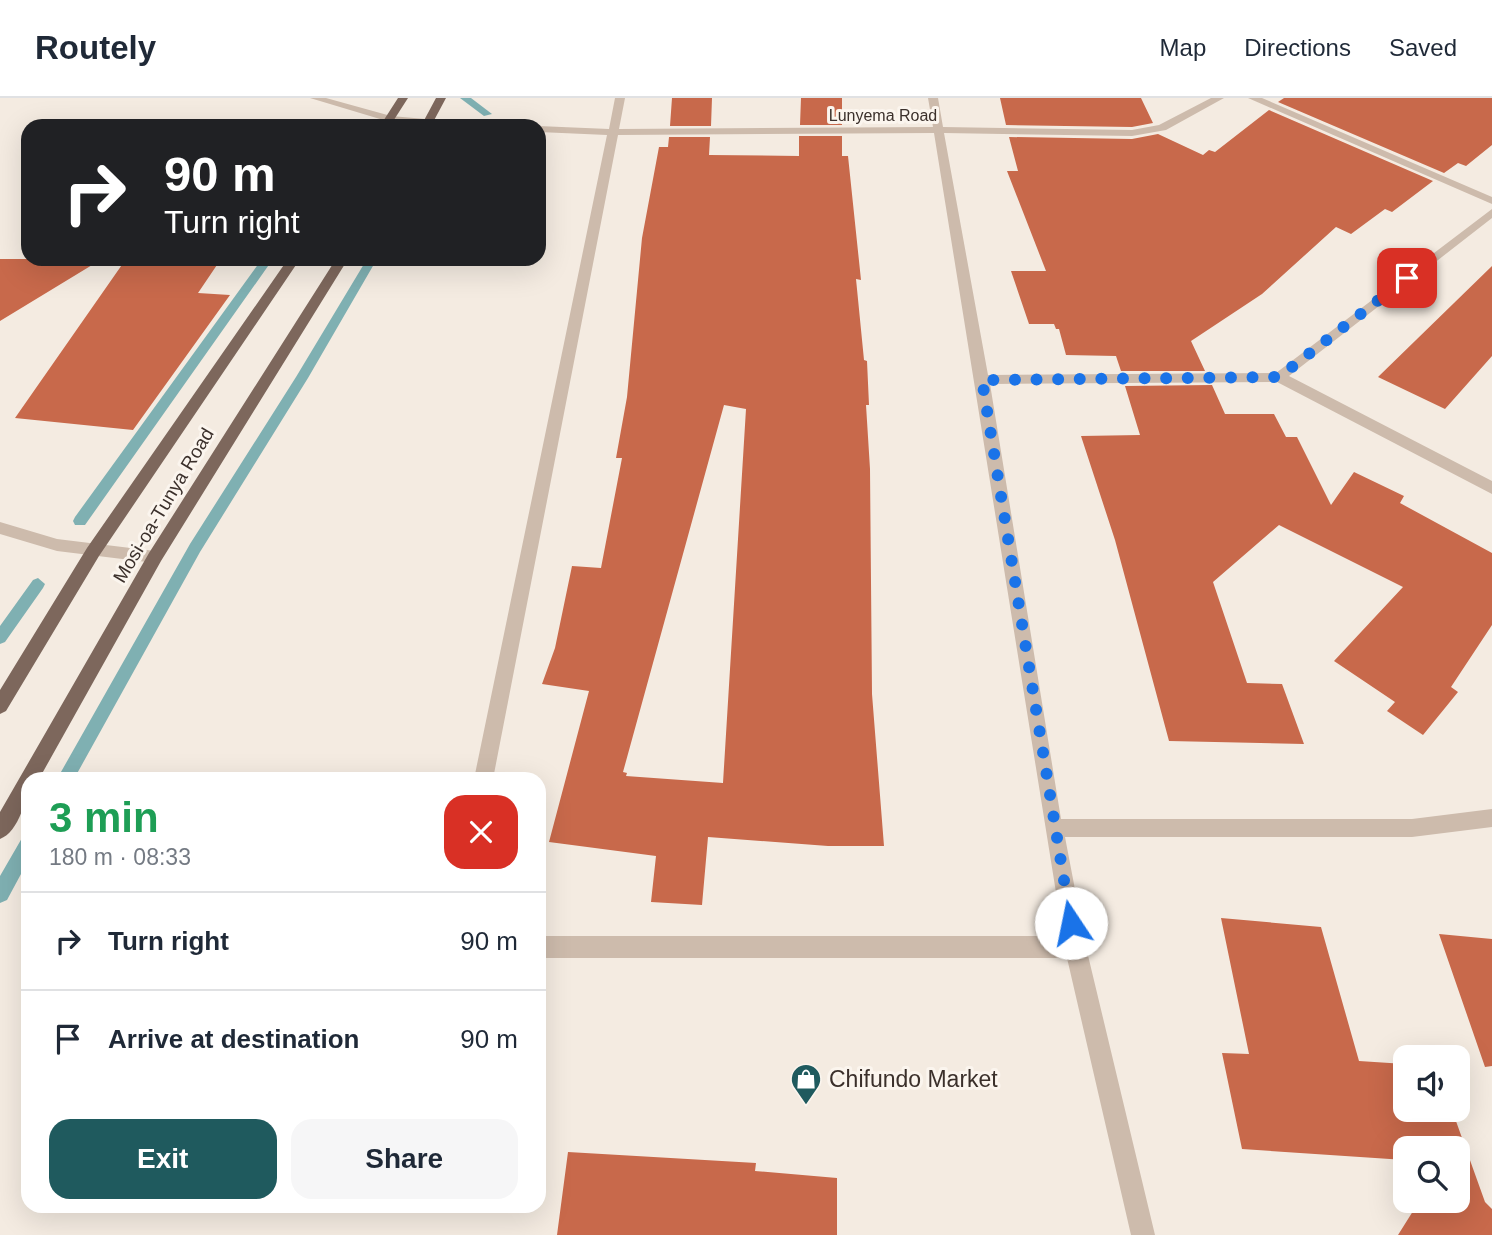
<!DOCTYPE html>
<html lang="en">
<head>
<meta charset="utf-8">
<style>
  :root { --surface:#fff; --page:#f6f6f7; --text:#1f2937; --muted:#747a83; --line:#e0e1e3; --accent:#1f5a5e }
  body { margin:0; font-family:Arial,sans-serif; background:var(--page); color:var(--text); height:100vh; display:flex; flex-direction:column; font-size:26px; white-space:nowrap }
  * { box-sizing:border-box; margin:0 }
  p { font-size:23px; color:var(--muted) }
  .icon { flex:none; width:38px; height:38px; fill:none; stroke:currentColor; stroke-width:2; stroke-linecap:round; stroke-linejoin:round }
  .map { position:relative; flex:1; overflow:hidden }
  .side { position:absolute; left:21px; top:674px; width:525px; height:441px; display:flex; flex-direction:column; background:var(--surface); border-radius:21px; box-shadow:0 7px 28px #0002 }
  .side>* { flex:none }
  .top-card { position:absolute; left:21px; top:21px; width:525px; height:147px; border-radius:21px; box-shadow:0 7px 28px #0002; background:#202124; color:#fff; overflow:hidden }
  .controls { position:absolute; left:1393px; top:947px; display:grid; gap:14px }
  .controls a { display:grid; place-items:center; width:77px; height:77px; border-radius:14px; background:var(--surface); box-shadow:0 7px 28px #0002; font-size:35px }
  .pin { position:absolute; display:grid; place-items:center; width:60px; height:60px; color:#fff; margin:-30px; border-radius:14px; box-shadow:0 4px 10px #0006 }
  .me { position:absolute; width:77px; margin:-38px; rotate:349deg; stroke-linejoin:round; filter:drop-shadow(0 0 5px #0008) }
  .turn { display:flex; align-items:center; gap:24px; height:147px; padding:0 28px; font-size:32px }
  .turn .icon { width:91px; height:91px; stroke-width:2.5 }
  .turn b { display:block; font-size:49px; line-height:60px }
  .round { display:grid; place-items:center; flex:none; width:74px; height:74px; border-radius:21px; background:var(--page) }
  .headline { display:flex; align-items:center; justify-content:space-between; height:119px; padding:0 28px }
  h1 { font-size:42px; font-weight:600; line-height:52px; color:#1e9e55 }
  .button { display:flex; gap:14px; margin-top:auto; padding:14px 28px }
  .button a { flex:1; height:80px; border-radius:21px; background:var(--accent); color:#fff; font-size:28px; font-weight:600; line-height:80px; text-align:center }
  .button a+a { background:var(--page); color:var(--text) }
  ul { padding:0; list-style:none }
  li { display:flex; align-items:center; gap:21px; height:98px; padding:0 28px; border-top:2px solid var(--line) }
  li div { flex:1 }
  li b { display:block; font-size:26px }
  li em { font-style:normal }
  header { display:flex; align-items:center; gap:42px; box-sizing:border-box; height:98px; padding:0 35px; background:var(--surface); border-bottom:2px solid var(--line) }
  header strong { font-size:33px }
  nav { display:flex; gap:38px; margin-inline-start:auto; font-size:24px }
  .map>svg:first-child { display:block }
</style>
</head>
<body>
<header>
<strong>Routely</strong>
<nav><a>Map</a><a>Directions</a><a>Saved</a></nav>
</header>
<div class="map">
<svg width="1492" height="1137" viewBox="0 0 1492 1137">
  <rect width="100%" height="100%" fill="#f4ebe1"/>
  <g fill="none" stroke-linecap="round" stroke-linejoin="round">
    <!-- stream -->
    <path fill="#7fb0b2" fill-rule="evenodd" d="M 460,0 L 471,0 L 492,16 L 484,18 Z
      M 262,161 L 273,161 L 85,427 L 75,427 L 73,423 L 75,419 Z
      M 367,161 L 377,161 L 308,280 L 200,454 L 74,681 L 57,681 L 190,446 L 296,279 Z
      M 38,480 L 45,486 L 43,490 L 5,544 L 0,546 L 0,528 L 33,482 Z
      M 28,738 L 28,763 L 7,802 L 0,805 L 0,778 L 22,740 Z"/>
  </g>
  <!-- building -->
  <path fill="#c8694b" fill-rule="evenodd" d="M 672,0 L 712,0 L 711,28 L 670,28 Z
    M 801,0 L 842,0 L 842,27 L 800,27 Z
    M 1000,0 L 1141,0 L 1153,25 L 1132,29 L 1006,27 Z
    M 1284,0 L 1492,0 L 1492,47 L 1466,68 L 1458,65 L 1444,75 L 1278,4 Z
    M 1269,12 L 1433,83 L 1392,114 L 1385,111 L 1351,136 L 1336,129 L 1262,196 L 1191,243 L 1205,273 L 1121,273 L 1116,258 L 1066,257 L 1059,231 L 1056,231 L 1054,226 L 1029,226 L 1011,173 L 1046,173 L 1007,73 L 1018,73 L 1009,39 L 1132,41 L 1158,36 L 1203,57 L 1209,52 L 1215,54 Z
    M 799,38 L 842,38 L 842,58 L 848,58 L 861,182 L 856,181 L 864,262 L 867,263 L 869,307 L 866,307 L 870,371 L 872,596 L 884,748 L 828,748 L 708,739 L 702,807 L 651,804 L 656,758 L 549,744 L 589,593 L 542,586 L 555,550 L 572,468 L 601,470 L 622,360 L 616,360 L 627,299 L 642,140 L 659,49 L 668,49 L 669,39 L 710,39 L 709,57 L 799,58 ZM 724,307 L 746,311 L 723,685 L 626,678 L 627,675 L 623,674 Z
    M 0,161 L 102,161 L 0,223 Z
    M 126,161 L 221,161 L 198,195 L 230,197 L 133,332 L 15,320 Z
    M 1492,168 L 1492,258 L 1445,311 L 1378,279 Z
    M 1212,287 L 1225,316 L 1274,316 L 1286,339 L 1297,339 L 1331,407 L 1354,374 L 1404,398 L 1400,405 L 1492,455 L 1492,527 L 1451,589 L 1458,594 L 1423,637 L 1387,613 L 1395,604 L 1334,563 L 1403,489 L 1279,427 L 1213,484 L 1247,585 L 1282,586 L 1304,646 L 1169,643 L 1115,442 L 1081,338 L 1140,337 L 1125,288 Z
    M 1221,820 L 1321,829 L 1359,963 L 1405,966 L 1405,1012 L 1452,1012 L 1485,1104 L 1492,1111 L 1492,1137 L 1398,1137 L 1420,1102 L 1458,1102 L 1458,1050 L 1405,1050 L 1405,1062 L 1242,1051 L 1222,955 L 1249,956 Z
    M 1439,836 L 1492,841 L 1492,968 L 1485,969 Z
    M 568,1054 L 756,1065 L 755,1073 L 837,1080 L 837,1137 L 557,1137 Z"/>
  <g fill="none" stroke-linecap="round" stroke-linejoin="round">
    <!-- minor -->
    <path fill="#cdbbac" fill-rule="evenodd" d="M 310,0 L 326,0 L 391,18 L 471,25 L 476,28 L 390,24 Z
      M 615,0 L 625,0 L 619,31 L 933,29 L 928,0 L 938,0 L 943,29 L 1132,32 L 1159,27 L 1211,0 L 1224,0 L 1166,32 L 1132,38 L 944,35 L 988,277 L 1276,275 L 1492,111 L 1492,120 L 1289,278 L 1492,383 L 1492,396 L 1277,284 L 990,286 L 1061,721 L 1412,721 L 1492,711 L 1492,729 L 1412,739 L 1065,739 L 1086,849 L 1155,1137 L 1131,1137 L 1067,860 L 539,860 L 539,838 L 1063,838 L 934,35 L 618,37 L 493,681 L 474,681 L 607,37 L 539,34 L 538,28 L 609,31 Z
      M 1248,0 L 1262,0 L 1492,99 L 1492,106 Z
      M 0,424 L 57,441 L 155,453 L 163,459 L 155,465 L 57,453 L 0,436 Z"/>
    <!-- major -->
    <path fill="#7d675c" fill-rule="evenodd" d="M 398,0 L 408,0 L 390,28 L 380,28 Z
      M 436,0 L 446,0 L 431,28 L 421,28 Z
      M 288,161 L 300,161 L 99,458 L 6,613 L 0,616 L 0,592 L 87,450 Z
      M 336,161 L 348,161 L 161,463 L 39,681 L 28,681 C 28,699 19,734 0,741 L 0,714 L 149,455 Z"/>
  </g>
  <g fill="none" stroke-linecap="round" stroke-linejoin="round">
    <!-- route -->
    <path stroke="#1a73e8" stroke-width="12" stroke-dasharray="0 21.6" d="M 1071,825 L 982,282 L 1279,279 L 1407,180"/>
  </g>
  <!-- icons -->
  <defs>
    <g id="shop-pin" transform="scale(1.575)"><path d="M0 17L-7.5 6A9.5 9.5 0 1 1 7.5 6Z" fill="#1f5a5e" stroke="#fbf5ee"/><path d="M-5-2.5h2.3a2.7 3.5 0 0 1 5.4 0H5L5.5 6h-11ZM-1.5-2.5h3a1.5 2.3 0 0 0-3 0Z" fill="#fff"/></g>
  </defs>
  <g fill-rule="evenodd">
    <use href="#shop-pin" x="806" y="981"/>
  </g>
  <g text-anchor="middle" stroke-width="6" stroke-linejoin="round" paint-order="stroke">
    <!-- far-street labels -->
    <g font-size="16" fill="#3b302b" stroke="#fbf5ee">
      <text x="883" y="23">Lunyema Road</text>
    </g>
    <!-- street labels -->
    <g font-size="19" fill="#3b302b" stroke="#fbf5ee">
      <text transform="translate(163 407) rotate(-59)" y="7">Mosi-oa-Tunya Road</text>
    </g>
    <!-- near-poi labels -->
    <g font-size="23" fill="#3b302b" stroke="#fbf5ee" text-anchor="start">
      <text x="829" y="989">Chifundo Market</text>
    </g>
  </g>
</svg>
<div class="controls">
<a><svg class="icon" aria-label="sound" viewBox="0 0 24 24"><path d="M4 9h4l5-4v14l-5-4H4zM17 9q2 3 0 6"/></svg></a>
<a><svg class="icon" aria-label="search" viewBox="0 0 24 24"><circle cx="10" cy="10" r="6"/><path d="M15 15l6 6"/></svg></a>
</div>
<div class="pin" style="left:1407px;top:180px;background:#d93025"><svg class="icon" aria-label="arrive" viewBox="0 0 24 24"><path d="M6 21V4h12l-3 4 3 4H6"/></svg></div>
<svg class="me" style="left:1071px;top:825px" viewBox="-20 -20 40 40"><circle r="19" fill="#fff"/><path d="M0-13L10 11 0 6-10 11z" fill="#1a73e8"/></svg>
<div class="top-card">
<div class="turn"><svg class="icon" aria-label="right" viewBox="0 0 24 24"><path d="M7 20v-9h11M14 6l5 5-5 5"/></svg><div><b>90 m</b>Turn right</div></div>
</div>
<section class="side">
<div class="headline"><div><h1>3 min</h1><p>180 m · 08:33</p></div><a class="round" style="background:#d93025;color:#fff"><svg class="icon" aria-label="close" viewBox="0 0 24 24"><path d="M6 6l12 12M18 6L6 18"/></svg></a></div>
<ul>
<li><svg class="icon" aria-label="right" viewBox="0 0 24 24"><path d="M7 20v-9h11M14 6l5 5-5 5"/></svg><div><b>Turn right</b></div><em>90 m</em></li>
<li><svg class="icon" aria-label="arrive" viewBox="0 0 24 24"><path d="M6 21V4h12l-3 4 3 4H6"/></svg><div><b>Arrive at destination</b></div><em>90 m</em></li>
</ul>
<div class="button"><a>Exit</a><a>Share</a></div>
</section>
</div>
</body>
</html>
